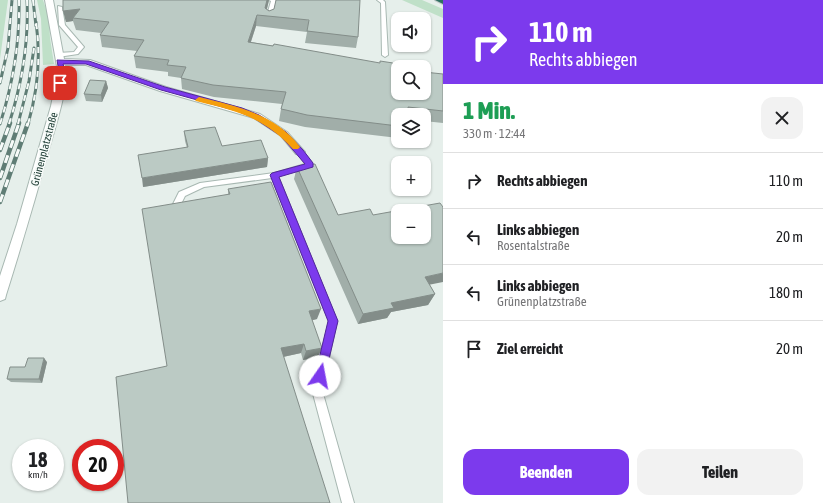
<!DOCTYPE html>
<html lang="de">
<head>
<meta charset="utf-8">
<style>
  :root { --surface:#fff; --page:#f2f2f2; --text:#202124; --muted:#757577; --line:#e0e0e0; --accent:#7c3aed }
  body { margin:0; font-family:"Asap Condensed",sans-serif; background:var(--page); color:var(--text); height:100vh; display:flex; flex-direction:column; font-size:15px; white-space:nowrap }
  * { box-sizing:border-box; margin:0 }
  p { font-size:13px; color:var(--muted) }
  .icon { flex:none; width:22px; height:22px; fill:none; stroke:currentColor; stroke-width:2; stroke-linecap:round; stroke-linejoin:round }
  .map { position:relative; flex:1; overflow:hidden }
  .sheet { display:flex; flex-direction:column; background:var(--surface); width:380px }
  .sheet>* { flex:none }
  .banner { background:#7c3aed; color:#fff; overflow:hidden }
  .tools { position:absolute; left:391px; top:12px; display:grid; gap:8px }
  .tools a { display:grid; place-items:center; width:40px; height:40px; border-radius:8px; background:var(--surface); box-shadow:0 1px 3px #0004; font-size:20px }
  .speed { position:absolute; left:12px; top:439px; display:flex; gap:8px; font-size:20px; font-weight:700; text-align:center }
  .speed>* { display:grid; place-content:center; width:52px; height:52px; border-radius:50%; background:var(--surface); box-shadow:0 1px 3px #0004; line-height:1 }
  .speed small { font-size:10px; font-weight:400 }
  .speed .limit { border:6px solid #d22; background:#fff; color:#111 }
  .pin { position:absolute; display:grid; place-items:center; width:34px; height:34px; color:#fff; margin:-17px; border-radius:8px; box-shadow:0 2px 6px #0006 }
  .me { position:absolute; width:44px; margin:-22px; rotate:12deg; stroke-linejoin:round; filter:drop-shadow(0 0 3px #0008) }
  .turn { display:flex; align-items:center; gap:14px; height:84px; padding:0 20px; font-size:18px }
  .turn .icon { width:52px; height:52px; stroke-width:2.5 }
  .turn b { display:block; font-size:28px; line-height:34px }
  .round { display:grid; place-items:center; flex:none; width:42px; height:42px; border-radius:12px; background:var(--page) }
  .headline { display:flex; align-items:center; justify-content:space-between; height:68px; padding:0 20px }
  h1 { font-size:24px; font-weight:800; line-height:30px; color:#1e9e55 }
  .cta { display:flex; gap:8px; margin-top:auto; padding:8px 20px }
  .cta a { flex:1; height:46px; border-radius:12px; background:var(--accent); color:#fff; font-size:16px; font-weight:800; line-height:46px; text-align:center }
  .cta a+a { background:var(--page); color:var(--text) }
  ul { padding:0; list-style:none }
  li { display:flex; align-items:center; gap:12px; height:56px; padding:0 20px; border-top:1px solid var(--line) }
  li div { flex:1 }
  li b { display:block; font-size:15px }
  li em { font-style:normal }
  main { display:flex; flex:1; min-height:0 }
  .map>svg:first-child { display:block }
</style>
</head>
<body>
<main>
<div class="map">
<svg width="443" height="503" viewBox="0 0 443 503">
  <rect width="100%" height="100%" fill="#e6efeb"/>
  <!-- green -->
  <path fill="#bfe0c8" d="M 0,0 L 8,0 L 0,59 Z
    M 37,0 L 43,0 L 49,18 L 50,38 L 54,64 L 43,65 L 41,19 Z
    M 402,0 L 422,0 L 443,9 L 443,18 Z"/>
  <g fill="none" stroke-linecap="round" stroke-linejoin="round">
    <!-- service casing -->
    <g stroke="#a8b8b2" stroke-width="2">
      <path id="service" d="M 269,0 L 276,0 L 272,19 L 269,21 L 266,19 L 271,1 Z
        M 377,0 L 383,0 L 385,2 L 388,55 L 385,57 L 382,55 L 381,3 Z
        M 58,6 L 62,7 L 65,25 L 84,47 L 78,54 L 58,57 L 55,55 L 58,53 L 74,52 L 78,47 L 59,25 Z
        M 298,150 L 302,150 L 312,163 L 313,165 L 312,167 L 278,176 L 337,321 L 322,390 L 354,503 L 342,503 L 312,390 L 329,321 L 272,178 L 204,187 L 185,196 L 179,208 L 176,209 L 172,206 L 179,192 L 200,183 L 274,173 L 305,164 L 297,152 Z"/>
    </g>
    <!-- minor casing -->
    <g stroke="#a8b8b2" stroke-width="2">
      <path id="minor" d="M 45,0 L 53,0 L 64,59 L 90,60 L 166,87 L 260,114 L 287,132 L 305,152 L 300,155 L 296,154 L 281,136 L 254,118 L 160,91 L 86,65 L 65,65 C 69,86 57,121 51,142 C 37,193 22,244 6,295 L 5,299 L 0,301 L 0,276 L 17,224 L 51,106 L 58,72 Z"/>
    </g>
    <!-- motorway casing -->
    <g stroke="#c2cac8" stroke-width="2">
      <path id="motorway" d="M 435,0 L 443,0 L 443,4 Z"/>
    </g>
    <!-- service -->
    <use href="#service" fill="#fff" fill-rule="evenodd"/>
    <!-- minor -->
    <use href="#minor" fill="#fff" fill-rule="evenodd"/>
    <!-- motorway -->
    <use href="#motorway" fill="#2f6f62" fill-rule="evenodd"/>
    <!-- rail-far1 casing -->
    <g stroke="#5f7d75" stroke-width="3">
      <path id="rail-far1" d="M 33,0 L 36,26
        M 0,83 L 8,48 L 12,0
        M 0,124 C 13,83 20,43 19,0
        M 9,124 C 22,83 29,43 27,0
        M 18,124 L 29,81 L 34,48
        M 28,124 C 38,90 41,57 36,22"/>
    </g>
    <!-- rail casing -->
    <g stroke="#5f7d75" stroke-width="4.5">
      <path id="rail" d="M 0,150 L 10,123
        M 0,178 L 19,123
        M 0,202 L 28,123"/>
    </g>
    <!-- rail-far1 -->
    <use href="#rail-far1" stroke="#f7fbf9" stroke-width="2" stroke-dasharray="6" stroke-linecap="butt"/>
    <!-- rail -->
    <use href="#rail" stroke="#f7fbf9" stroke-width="3" stroke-dasharray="8" stroke-linecap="butt"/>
  </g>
  <!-- wall -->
  <path fill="#a1aea9" d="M 63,0 L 269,0 L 267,9 L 269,11 L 274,9 L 358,37 L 356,48 L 305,43 L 307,32 L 256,26 L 251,42 L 393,66 L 443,78 L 443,123 L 424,121 L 424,115 L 398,115 L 398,138 L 305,127 L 279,121 L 281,109 L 282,104 L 214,97 L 182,89 L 181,78 L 168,76 L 168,72 L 136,68 L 134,56 L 137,51 L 102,47 L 100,35 L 101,33 L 76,30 L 73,21 L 66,22 Z
    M 106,81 L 108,88 L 102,102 L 86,101 L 84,94 Z
    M 184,131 L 222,146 L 268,158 L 267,167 L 143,187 L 187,148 L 185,141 Z
    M 297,167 L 338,215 L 373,215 L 430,285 L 435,294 L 428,305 L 391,312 L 387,318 L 358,324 L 294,179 Z
    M 228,189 L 317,319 L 312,320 L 318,357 L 303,360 L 301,353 L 283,357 L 167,366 L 228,194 Z
    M 47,362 L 42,383 L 11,382 L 7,379 L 25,367 Z"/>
  <!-- shaded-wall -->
  <path fill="#838d89" d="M 267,0 L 269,0 L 265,16 L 265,8 Z
    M 80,9 L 73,18 L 73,21 L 66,22 L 63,11 Z
    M 257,15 L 256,26 L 247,53 L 248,42 Z
    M 106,81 L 108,88 L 102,102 L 101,95 Z
    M 268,158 L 267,167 L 143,187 L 142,178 Z
    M 443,273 L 443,282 L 418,287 L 425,277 Z
    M 435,294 L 428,305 L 391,312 L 387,318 L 358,324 L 363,314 L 391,303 Z
    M 321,309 L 317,319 L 305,322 L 309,311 Z
    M 304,344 L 301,353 L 278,358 L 281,348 Z
    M 322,348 L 318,357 L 303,360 L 306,351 Z
    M 44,358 L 47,362 L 42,383 L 39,379 Z"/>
  <!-- building -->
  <path fill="#bbcac4" stroke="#838d89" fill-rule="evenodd" d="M 63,0 L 267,0 L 265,8 L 269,11 L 274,9 L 276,0 L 360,0 L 358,37 L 307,31 L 309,20 L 257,15 L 248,42 L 273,46 L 274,44 L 380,63 L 380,61 L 393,63 L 393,66 L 398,68 L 398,93 L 424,93 L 424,72 L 443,74 L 443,111 L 408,107 L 409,115 L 398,115 L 398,126 L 307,115 L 286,110 L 281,109 L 286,92 L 213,85 L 181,78 L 186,67 L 167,65 L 169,60 L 134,56 L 144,40 L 100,35 L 109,22 L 73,18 L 80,9 L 63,11 Z
    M 90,80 L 106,81 L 101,95 L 84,94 Z
    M 215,127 L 222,146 L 261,140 L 268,158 L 142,178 L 138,155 L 188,147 L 184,131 Z
    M 315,164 L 338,215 L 370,209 L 373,215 L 440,203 L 443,207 L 443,273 L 425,277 L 435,294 L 391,303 L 394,308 L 363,314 L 297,167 ZM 398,211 L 424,211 L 424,237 L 398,237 Z
    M 271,182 L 321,309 L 309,311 L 322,348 L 306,351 L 304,344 L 281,348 L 330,503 L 128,503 L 116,377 L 167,366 L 142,209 L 230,194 L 228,189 Z
    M 28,358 L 44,358 L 39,379 L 7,379 L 10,367 L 25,367 Z"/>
  <!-- route -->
  <path fill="#7c3aed" stroke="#51269a" d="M 57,60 L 89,61 L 165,87 L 242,108 L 259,115 L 286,132 L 303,150 L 313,163 L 313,167 L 279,177 L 338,321 L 324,380 L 320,381 L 317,380 L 315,376 L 328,321 L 270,175 L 272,173 L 305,164 L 281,136 L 254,118 L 237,111 L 161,90 L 86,64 L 63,64 L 66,72 L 64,83 L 58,85 L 59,72 Z"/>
  <!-- slow -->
  <path fill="#f59e0b" d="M 199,97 C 235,106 276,114 300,147 L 298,149 L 293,149 C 263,117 237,111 196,101 L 195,100 Z"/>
  <g text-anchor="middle" stroke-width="3.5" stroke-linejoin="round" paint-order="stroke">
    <!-- street labels -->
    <g font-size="11" fill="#24423a" stroke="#f7fbf9">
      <text transform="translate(44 149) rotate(-75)" y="4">Grünenplatzstraße</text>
    </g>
  </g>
</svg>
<div class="tools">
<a><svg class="icon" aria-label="sound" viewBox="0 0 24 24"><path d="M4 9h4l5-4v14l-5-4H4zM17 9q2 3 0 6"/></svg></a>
<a><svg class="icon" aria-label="search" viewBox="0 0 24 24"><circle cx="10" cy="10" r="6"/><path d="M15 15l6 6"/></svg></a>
<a><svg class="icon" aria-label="layers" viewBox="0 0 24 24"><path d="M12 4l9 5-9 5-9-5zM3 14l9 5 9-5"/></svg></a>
<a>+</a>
<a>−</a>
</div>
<div class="speed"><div>18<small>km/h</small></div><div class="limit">20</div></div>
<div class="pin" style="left:60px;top:83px;background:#d93025"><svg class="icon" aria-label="arrive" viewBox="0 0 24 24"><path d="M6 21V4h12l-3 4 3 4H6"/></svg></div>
<svg class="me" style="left:320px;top:376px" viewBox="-20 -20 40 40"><circle r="19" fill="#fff"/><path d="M0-13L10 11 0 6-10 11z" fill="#7c3aed"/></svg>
</div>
<section class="sheet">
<div class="banner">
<div class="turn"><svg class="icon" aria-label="right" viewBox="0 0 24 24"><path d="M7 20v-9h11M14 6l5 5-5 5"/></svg><div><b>110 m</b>Rechts abbiegen</div></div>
</div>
<div class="headline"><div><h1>1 Min.</h1><p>330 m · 12:44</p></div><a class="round"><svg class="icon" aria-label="close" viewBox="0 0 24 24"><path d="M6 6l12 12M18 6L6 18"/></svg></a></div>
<ul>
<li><svg class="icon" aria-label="right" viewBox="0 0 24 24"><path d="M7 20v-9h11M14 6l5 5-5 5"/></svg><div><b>Rechts abbiegen</b></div><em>110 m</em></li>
<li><svg class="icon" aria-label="left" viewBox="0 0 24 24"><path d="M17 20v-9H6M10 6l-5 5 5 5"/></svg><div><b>Links abbiegen</b><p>Rosentalstraße</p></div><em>20 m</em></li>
<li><svg class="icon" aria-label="left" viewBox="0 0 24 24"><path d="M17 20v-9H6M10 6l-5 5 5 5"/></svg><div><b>Links abbiegen</b><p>Grünenplatzstraße</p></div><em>180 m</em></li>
<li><svg class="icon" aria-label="arrive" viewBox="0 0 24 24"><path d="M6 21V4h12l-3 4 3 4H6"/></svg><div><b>Ziel erreicht</b></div><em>20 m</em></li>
</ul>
<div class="cta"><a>Beenden</a><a>Teilen</a></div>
</section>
</main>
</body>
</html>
